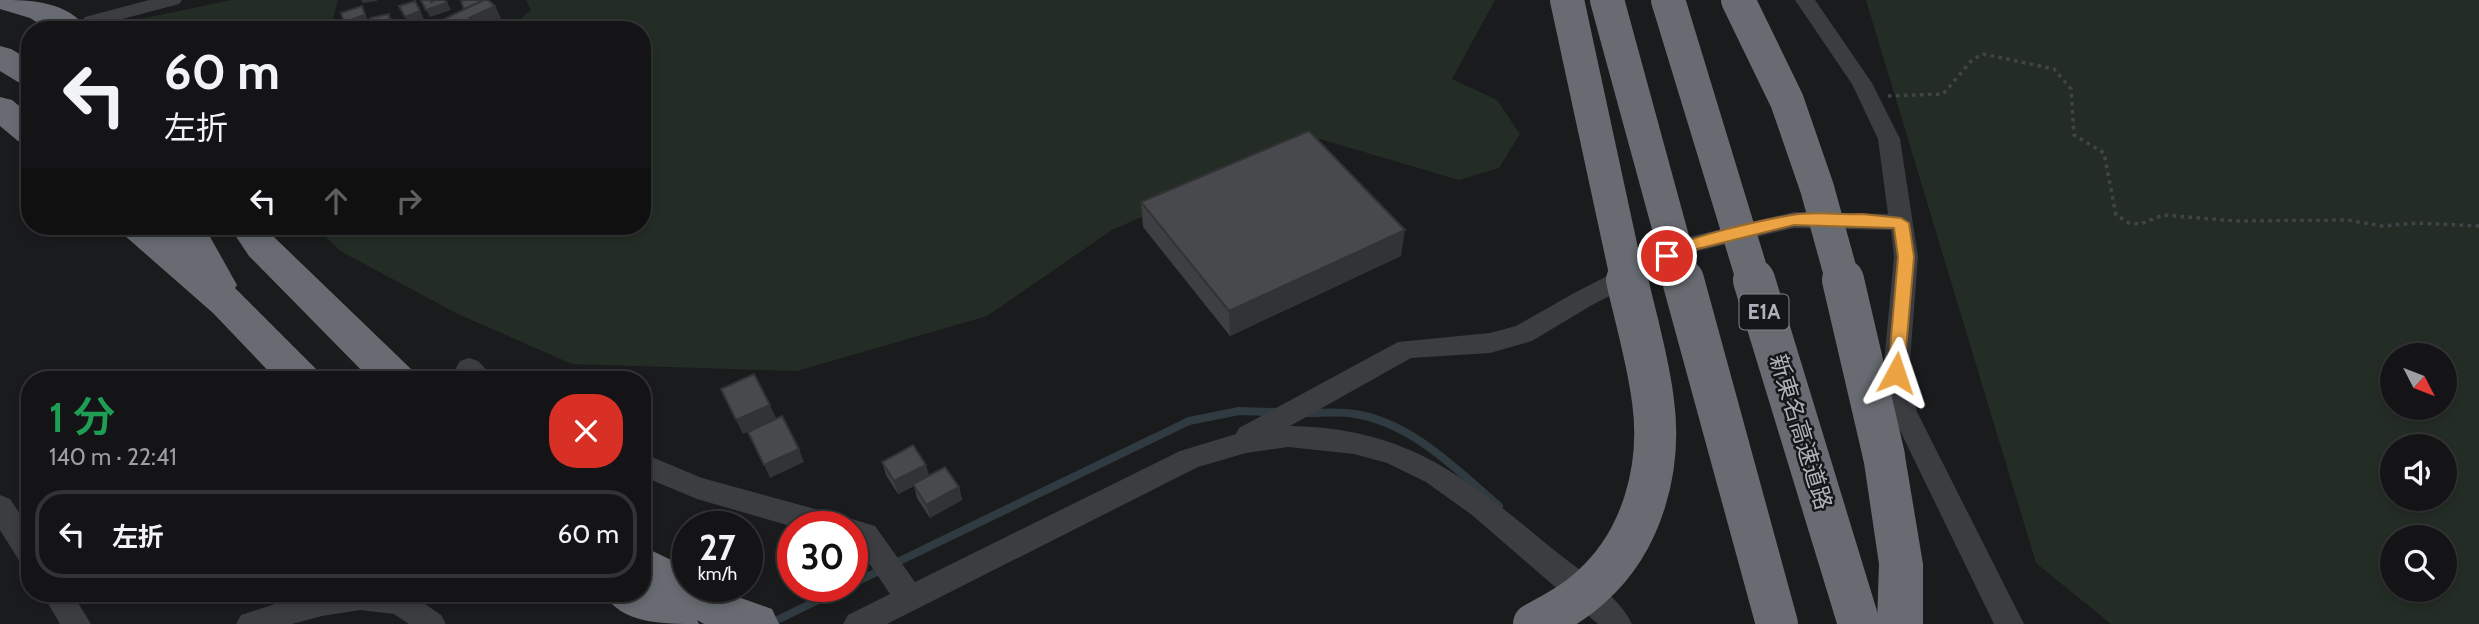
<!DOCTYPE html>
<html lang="ja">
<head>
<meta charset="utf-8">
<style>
  :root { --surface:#141416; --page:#212123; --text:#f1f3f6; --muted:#9d9ea1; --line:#333335 }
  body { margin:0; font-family:Cabin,"Noto Sans JP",sans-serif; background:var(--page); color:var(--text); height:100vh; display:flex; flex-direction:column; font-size:26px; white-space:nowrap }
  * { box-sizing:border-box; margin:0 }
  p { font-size:23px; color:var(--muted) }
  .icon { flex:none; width:38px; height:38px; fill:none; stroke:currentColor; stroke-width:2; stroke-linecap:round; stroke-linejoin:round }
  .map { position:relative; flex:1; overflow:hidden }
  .sheet { position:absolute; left:21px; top:371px; width:630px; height:231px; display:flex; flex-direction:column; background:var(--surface); border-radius:28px; box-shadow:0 4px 10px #0003,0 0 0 2px var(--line) }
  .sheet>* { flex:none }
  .banner { position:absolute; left:21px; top:21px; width:630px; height:214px; border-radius:28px; box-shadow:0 4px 10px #0003,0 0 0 2px var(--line); background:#141416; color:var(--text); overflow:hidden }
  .needle { width:46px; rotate:132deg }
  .buttons { position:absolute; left:2380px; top:343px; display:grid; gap:14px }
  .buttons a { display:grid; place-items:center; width:77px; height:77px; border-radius:50%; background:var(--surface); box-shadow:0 4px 10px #0003,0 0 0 2px var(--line); font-size:35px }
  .speed { position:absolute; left:672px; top:511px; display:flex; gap:14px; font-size:35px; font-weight:700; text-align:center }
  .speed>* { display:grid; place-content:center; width:91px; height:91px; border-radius:50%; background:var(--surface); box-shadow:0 4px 10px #0003,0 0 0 2px var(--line); line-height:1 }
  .speed small { font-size:18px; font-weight:400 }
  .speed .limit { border:10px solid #d22; background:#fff; color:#111 }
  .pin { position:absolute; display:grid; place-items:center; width:60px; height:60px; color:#fff; margin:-30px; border:4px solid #fff; border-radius:50%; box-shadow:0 2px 7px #0007 }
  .me { position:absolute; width:77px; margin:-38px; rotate:5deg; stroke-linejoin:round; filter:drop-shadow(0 0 5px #0008) }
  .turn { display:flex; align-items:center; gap:24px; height:147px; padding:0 28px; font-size:32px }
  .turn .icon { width:91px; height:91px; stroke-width:2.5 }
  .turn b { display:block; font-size:49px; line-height:60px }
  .lanes { display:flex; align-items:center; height:66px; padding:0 28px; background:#0003; justify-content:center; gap:35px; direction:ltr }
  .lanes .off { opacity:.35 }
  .round { display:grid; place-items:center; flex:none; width:74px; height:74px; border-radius:28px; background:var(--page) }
  .head { display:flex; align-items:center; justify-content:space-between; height:119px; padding:0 28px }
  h1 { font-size:42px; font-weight:600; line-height:52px; color:#1e9e55 }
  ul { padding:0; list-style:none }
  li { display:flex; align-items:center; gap:21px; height:88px; margin:0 14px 10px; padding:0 14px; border:4px solid var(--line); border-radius:28px }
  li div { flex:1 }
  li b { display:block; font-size:26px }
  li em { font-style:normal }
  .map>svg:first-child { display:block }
</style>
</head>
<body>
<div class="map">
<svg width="2479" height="624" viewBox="0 0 2479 624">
  <rect width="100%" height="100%" fill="#1a1b1d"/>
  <!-- green -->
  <path fill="#242d25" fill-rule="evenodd" d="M 231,0 L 338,0 L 330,30 L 125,30 L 108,26 Z
    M 526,0 L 1495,0 L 1452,79 L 1497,100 L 1520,134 L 1499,168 L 1459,180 L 1320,139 L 1112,230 L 987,316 L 797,371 L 572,364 L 458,314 L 342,252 L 313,226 L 642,226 L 642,30 L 508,30 L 531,10 Z
    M 1866,0 L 2479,0 L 2479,624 L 2111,624 L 2036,563 ZM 2392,355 L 2445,355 L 2445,408 L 2392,408 ZM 2392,446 L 2445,446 L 2445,499 L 2392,499 ZM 2392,537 L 2445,537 L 2445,590 L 2392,590 Z"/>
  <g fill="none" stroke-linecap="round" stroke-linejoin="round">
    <!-- stream -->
    <path stroke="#303b41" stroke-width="8" d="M 1306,413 C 1322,413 1339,411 1355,414 C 1412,423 1457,470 1499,506
      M 852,584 L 1189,421 L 1239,411 L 1276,412
      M 769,624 L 847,586"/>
    <!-- path -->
    <path stroke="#424448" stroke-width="3.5" stroke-dasharray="3.5 4.5" stroke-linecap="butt" d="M 1888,96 L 1943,94 L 1972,60 L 1983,54 L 2054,69 L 2071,89 L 2074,135 L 2104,153 L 2116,215 L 2129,223 L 2141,224 L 2163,215 L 2236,221 L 2347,220 L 2382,226 L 2417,223 L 2479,226"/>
    <!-- minor -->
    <path fill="#3c3d41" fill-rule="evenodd" d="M 149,0 L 182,0 L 179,4 L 92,27 L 85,25 L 82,21 L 85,17 Z
      M 1795,0 L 1815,0 L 1872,83 L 1900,139 L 1918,257 L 1909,373 L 1917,412 L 2024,624 L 1994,624 L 1891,412 L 1883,373 L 1894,257 L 1891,230 L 1794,228 L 1694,252 L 1592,305 L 1532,341 L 1490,353 L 1411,358 L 1290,426 C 1413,428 1469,481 1559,554 C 1583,573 1619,596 1632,624 L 1598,624 L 1472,515 L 1426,482 L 1387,463 L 1354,454 L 1288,447 L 1246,453 L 1198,467 L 887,624 L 843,624 L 848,615 L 890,594 L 856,544 L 852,543 L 852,527 L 794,527 L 697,499 L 642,476 L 642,453 L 702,478 L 837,515 L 848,521 L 852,519 L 875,526 L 915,582 L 1180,451 L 1236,434 L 1239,428 L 1398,342 L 1490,333 L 1516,326 L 1574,293 L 1680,239 L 1794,212 L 1888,214 L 1878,139 L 1852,84 Z
      M 469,358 L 478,361 L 496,380 L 465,380 L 456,368 L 460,361 Z
      M 0,495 L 10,499 L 30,529 L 30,565 L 20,562 L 0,530 Z
      M 42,593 L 72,593 L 91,624 L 60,624 Z
      M 309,593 L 409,593 L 441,615 L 446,624 L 409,624 L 394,614 L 360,610 L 322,616 L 292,624 L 236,624 L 241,615 Z"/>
    <!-- motorway -->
    <path fill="#686c72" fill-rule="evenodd" d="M 0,0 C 31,0 68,1 88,30 L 49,30 L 30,18 L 0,9 Z
      M 0,46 L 11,49 L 30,60 L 30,85 L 18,82 L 0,71 Z
      M 0,97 L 12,100 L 30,115 L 30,144 L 18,141 L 0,126 Z
      M 119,226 L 161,226 L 173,236 L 168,226 L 204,226 L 237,285 L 235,288 L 316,369 L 322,380 L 277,380 L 213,313 L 124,235 Z
      M 229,226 L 266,226 L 275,238 L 411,369 L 417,380 L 371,380 L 249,256 Z
      M 1884,439 L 1899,444 L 1905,456 L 1923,564 L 1923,624 L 1877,624 L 1879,564 L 1863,456 L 1869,444 Z
      M 642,546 L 688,568 L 688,586 L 720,586 L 741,598 L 772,609 L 779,624 L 704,624 L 697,620 L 699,624 C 662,624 622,624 603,593 L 642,593 Z"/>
    <!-- motorway-bridge-far1 -->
    <path stroke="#686c72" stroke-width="34" d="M 1567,0 L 1628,282
      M 1607,0 L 1684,282
      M 1668,0 L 1754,282
      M 1738,0 L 1787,101 L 1817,188 L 1843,282"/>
    <!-- motorway-bridge -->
    <path stroke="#686c72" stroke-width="42" d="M 1683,280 L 1777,624
      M 1754,280 L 1859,624
      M 1843,280 L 1884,456
      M 1534,624 C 1555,613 1575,602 1592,586 C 1643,540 1662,467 1653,401 C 1648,360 1636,320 1627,280"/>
  </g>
  <!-- wall -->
  <path fill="#3d3f42" d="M 464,9 L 502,20 L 482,30 L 447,30 L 442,20 Z
    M 1141,202 L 1401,256 L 1230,336 L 1143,227 Z
    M 882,462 L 929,476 L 959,487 L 962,500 L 930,518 L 917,498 L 914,486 L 898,494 L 886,475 Z"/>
  <!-- shaded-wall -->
  <path fill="#323336" d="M 361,0 L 377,0 L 377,1 L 363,3 Z
    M 431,0 L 432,0 L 433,3 L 446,0 L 451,10 L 430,17 L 426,10 Z
    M 362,6 L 369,23 L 348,29 L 344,22 Z
    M 495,6 L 502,20 L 482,30 L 453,30 L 465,10 Z
    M 420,11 L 424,19 L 409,24 L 405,17 Z
    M 389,14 L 393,21 L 394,29 L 373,30 L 370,26 Z
    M 1405,230 L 1401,256 L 1230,336 L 1229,311 Z
    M 770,405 L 776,418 L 743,434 L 736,420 Z
    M 799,449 L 804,462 L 770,478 L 764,465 Z
    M 926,465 L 930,478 L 898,494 L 894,481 Z
    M 959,487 L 962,500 L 930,518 L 926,505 Z"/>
  <!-- building -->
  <path fill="#47494d" stroke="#323336" stroke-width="2" d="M 421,0 L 431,0 L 431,2 L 436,0 L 445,0 L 447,3 L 426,10 Z
    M 465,0 L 484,0 L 464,9 L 461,1 Z
    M 484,0 L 488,0 L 495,6 L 469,18 L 471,21 L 452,29 L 442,20 Z
    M 415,1 L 420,11 L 405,17 L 399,6 Z
    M 362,6 L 365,15 L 344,22 L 341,13 Z
    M 389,14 L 389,21 L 370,26 L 370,18 Z
    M 1309,131 L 1405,230 L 1229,311 L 1141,202 Z
    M 754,374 L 770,405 L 736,420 L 721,389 Z
    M 782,416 L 799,449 L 764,465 L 748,432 Z
    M 913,445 L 926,465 L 894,481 L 882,462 Z
    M 945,467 L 959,487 L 926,505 L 913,484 Z"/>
  <!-- route -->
  <path fill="#eba344" stroke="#996a2c" stroke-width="2" d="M 1862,214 L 1901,218 L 1909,223 L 1914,257 L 1904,373 L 1902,377 L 1890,377 L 1888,373 L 1898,257 L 1894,228 L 1794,225 L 1693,250 L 1667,262 L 1660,256 C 1671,239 1768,219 1792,215 C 1814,211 1840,215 1862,214 Z"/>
  <g text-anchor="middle" stroke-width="5" stroke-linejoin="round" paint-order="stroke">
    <!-- shield labels -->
    <rect fill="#151618" stroke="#80848a" stroke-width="2" x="1739.5" y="294.5" width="49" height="35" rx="5"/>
    <g font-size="21" font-weight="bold" fill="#aeb3bb">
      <text x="1764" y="319">E1A</text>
    </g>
    <!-- street labels -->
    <g font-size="23" fill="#aeb3bb" stroke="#151618">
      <text transform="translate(1801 432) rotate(73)" y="8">新東名高速道路</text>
    </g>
  </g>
</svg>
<div class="buttons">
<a><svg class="needle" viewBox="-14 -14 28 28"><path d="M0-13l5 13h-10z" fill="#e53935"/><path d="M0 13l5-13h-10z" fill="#9d9ea1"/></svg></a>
<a><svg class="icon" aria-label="sound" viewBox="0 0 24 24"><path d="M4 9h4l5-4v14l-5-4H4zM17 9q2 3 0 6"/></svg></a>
<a><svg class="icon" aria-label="search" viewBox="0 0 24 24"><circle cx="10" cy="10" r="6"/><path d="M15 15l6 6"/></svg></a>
</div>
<div class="speed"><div>27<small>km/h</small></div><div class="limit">30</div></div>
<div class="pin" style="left:1667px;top:256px;background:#d93025"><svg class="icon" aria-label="arrive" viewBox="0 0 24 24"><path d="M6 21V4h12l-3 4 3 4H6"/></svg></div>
<svg class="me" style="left:1896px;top:373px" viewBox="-20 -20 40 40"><path d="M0-17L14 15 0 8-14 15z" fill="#eba344" stroke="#fff" stroke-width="4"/></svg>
<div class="banner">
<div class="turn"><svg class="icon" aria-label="left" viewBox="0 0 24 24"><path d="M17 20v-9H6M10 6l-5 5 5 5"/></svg><div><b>60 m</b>左折</div></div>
<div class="lanes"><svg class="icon" aria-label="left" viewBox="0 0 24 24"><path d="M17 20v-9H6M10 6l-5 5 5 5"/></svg><svg class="icon off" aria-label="ahead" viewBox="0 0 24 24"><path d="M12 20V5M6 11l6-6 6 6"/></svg><svg class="icon off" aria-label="right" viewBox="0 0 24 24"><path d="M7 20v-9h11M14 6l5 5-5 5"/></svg></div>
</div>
<section class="sheet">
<div class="head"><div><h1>1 分</h1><p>140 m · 22:41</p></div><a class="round" style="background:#d93025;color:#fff"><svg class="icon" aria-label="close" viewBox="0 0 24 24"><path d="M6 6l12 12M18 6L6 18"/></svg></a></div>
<ul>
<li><svg class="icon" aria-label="left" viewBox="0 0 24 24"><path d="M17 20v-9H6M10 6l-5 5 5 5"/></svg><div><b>左折</b></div><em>60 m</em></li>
</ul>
</section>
</div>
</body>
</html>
